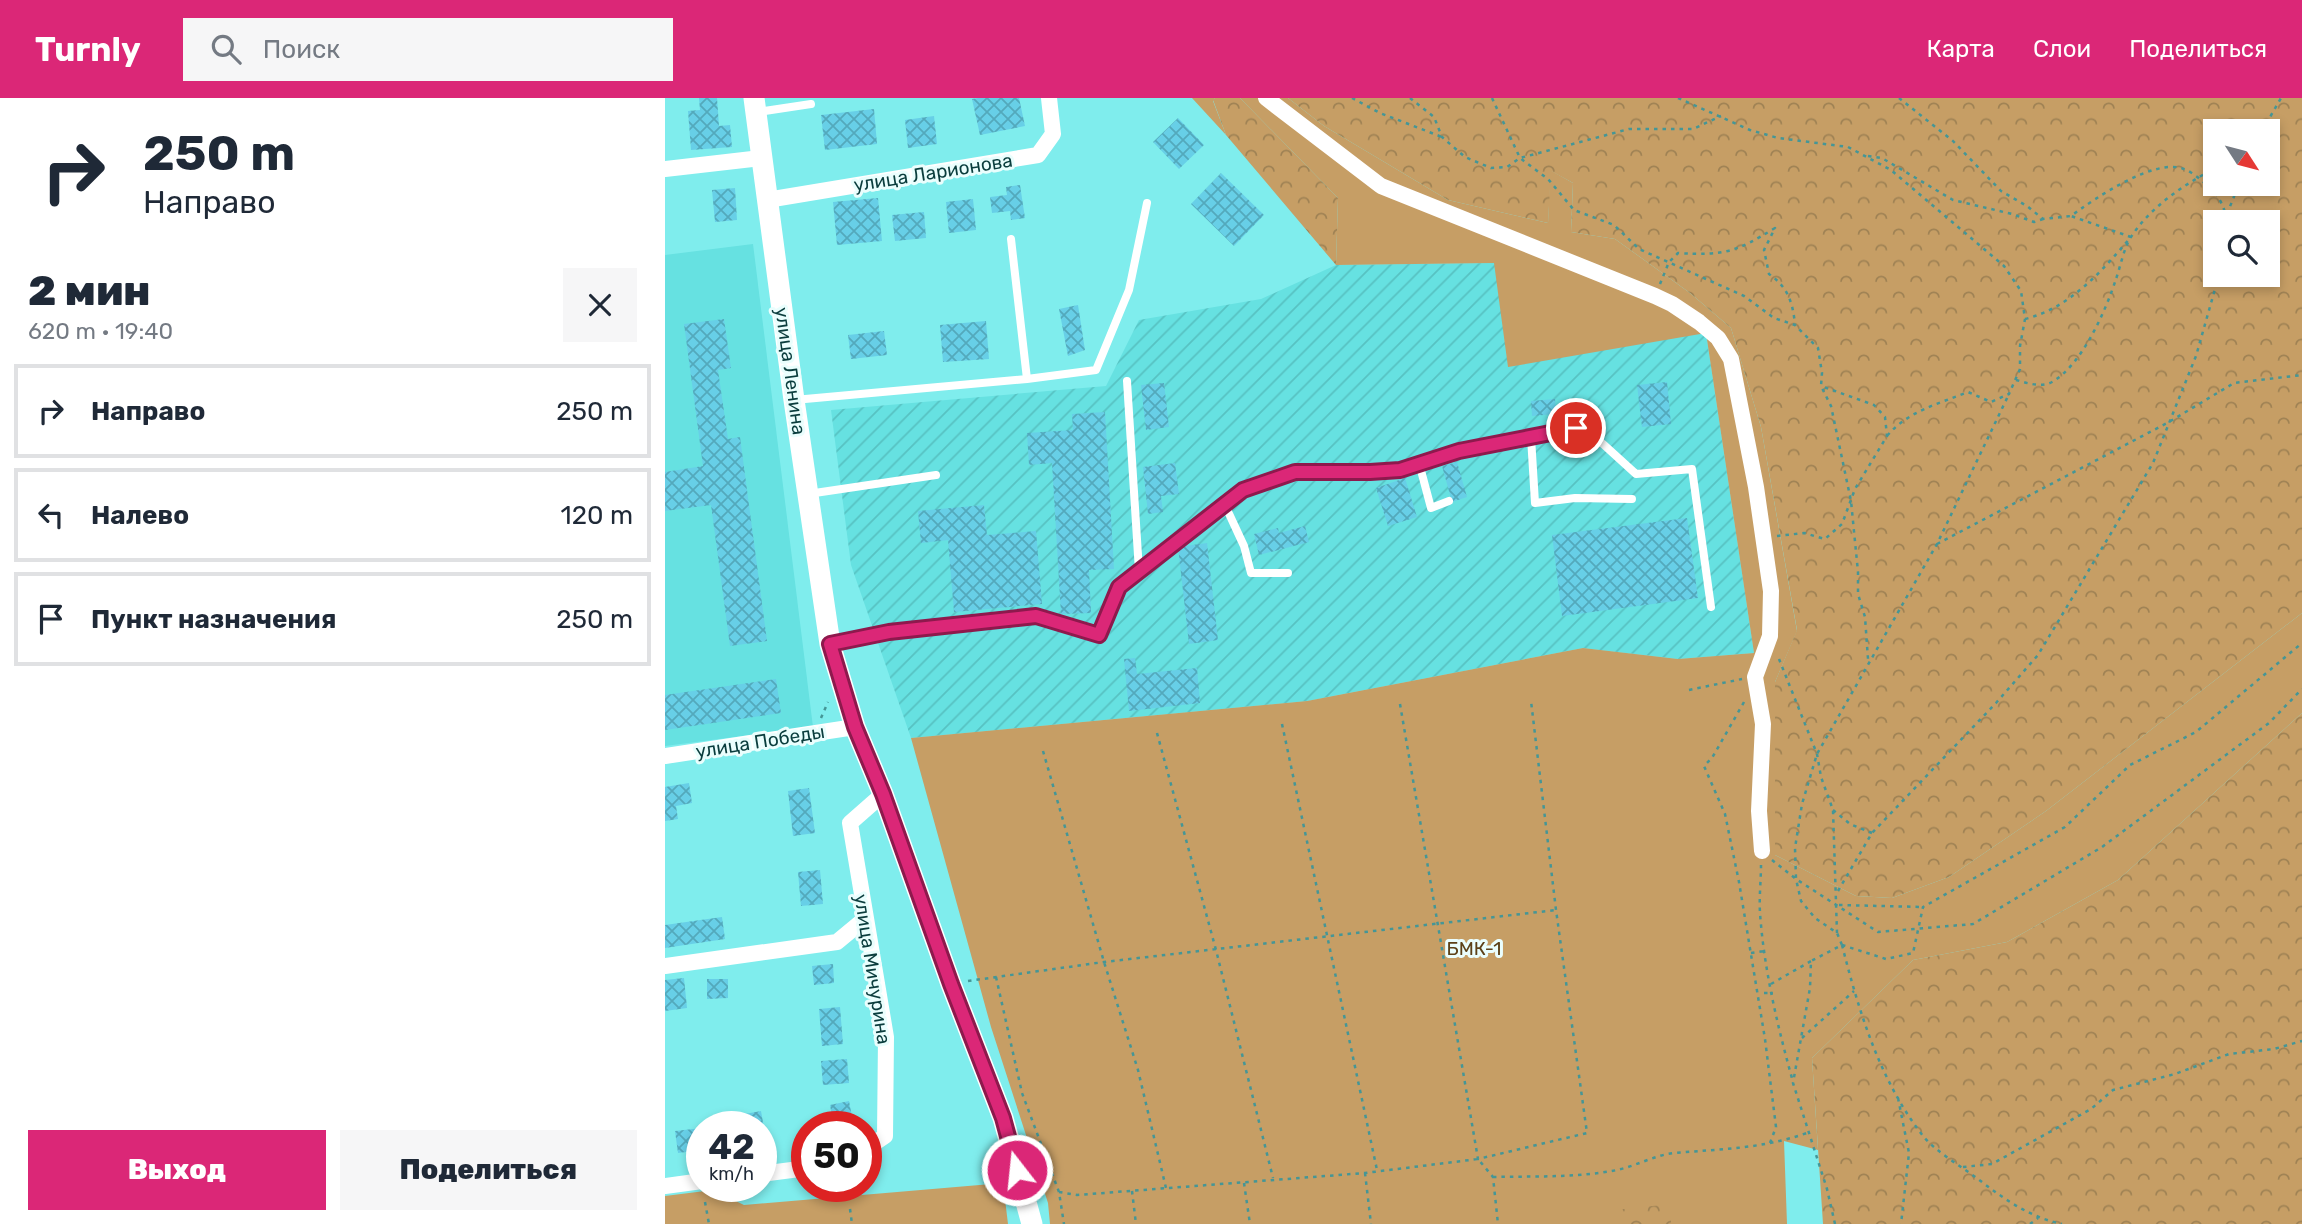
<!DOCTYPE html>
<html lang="ru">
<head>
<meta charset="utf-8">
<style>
  :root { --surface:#fff; --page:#f6f6f7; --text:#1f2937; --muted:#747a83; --line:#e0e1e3; --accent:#db2777 }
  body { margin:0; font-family:Rubik,sans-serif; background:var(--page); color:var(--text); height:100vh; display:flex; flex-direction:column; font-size:26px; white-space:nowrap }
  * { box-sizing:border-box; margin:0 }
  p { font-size:23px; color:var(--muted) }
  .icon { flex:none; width:38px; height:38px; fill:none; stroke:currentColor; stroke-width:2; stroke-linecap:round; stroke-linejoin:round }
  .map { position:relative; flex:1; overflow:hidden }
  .sheet { display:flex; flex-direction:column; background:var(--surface); width:665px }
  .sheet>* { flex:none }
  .banner { background:#fff; color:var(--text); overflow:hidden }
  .needle { width:46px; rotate:126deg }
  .tools { position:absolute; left:1538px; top:21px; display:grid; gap:14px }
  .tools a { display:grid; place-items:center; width:77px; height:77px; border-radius:0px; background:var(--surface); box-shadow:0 4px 10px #0003; font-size:35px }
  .speed { position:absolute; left:21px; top:1013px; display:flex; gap:14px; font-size:35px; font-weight:700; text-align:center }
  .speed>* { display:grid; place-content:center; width:91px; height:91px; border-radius:50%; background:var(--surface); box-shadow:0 4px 10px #0003; line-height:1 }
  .speed small { font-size:18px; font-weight:400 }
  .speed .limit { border:10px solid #d22; background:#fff; color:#111 }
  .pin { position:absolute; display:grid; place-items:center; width:60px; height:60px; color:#fff; margin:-30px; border:4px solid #fff; border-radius:50%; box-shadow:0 2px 7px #0007 }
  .me { position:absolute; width:77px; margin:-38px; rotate:344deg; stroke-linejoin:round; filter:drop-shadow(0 0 5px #0008) }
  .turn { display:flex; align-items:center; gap:24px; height:147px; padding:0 28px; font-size:32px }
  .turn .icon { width:91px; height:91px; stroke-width:2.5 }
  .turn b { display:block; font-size:49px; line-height:60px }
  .round { display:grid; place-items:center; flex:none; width:74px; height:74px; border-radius:0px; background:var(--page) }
  .head { display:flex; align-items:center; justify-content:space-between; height:119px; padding:0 28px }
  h1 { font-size:42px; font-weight:800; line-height:52px }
  .cta { display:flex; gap:14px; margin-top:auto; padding:14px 28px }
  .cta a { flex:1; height:80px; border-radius:0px; background:var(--accent); color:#fff; font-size:28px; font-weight:800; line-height:80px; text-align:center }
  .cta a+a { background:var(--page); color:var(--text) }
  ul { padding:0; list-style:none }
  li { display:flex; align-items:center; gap:21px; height:94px; margin:0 14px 10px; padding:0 14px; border:4px solid var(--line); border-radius:0px }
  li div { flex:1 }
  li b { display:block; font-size:26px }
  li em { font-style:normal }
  header { display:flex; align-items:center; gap:42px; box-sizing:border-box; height:98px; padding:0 35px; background:var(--accent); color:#fff }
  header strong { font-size:33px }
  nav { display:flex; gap:38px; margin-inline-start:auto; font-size:24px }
  .search { width:490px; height:63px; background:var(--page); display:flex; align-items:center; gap:18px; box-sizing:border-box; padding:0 24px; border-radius:0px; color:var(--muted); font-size:26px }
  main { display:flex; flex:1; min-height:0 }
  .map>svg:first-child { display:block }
</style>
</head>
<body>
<header>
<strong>Turnly</strong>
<div class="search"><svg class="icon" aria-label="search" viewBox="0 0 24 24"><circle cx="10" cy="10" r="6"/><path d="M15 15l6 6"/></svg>Поиск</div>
<nav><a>Карта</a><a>Слои</a><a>Поделиться</a></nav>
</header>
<main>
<section class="sheet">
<div class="banner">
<div class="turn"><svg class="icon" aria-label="right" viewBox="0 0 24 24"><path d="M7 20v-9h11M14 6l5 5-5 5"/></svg><div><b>250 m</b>Направо</div></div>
</div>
<div class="head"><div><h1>2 мин</h1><p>620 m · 19:40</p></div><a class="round"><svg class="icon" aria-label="close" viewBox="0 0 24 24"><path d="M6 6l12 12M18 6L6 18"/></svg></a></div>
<ul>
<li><svg class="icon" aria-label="right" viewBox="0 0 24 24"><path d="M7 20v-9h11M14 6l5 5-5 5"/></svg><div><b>Направо</b></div><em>250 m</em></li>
<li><svg class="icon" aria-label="left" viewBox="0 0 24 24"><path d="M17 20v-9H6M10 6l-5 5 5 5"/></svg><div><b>Налево</b></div><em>120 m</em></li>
<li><svg class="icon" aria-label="arrive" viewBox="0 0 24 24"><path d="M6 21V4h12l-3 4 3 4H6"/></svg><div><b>Пункт назначения</b></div><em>250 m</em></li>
</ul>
<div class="cta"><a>Выход</a><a>Поделиться</a></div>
</section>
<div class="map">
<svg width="1637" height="1126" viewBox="0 0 1637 1126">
  <defs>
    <pattern id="industrial-furrows" width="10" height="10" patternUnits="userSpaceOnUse" patternTransform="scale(1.75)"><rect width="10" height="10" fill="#66e1e1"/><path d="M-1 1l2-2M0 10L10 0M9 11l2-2" fill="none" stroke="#57c2c2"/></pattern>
    <pattern id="forest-crowns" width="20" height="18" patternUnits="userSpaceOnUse" patternTransform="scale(1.75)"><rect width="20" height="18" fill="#c69e65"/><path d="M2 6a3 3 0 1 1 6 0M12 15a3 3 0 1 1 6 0" fill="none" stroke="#9f8254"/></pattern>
    <pattern id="building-cross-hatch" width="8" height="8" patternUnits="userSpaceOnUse" patternTransform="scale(1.75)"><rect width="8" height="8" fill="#67cfe7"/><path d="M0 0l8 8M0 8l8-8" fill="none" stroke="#53a9bc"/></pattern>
  </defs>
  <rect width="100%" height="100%" fill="#7feded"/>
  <!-- built -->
  <path fill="#66e1e1" d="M 88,146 L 148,629 L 0,648 L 0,157 Z"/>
  <!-- industrial -->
  <path fill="url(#industrial-furrows)" d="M 829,165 L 1041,235 L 1089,555 L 1013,561 L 918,550 L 642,603 L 246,640 L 186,467 L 166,312 L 441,288 L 474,222 L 596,201 L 671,167 Z"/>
  <!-- green -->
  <path fill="#c69e65" d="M 527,0 L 550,0 L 548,3 L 561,37 Z
    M 575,0 L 623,0 L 659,28 L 783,102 L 883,125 L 885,72 L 908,85 L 906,134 L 950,141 L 1025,195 L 1066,230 L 1096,329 L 1132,533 L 1110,584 L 1110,757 L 1191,798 L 1227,800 L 1284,779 L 1381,713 L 1637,515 L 1637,615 L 1453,782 L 1342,844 L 1248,862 L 1147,960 L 1153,1052 L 1119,1043 L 1122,1126 L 385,1126 L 383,1105 L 326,929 L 246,640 L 642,603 L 918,550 L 1013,561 L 1089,555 L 1041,235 L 843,269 L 829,165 L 671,167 L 673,100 Z
    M 338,1085 L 343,1126 L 0,1126 L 0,1098 L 48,1092 L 79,1107 Z"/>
  <!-- forest -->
  <path fill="url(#forest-crowns)" fill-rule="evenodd" d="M 550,0 L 575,0 L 673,100 L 671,167 L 561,37 L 548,2 Z
    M 623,0 L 1637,0 L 1637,515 L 1381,713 L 1284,779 L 1227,800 L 1191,798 L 1110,757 L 1110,584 L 1132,532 L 1096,329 L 1066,230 L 1025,195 L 950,141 L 906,134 L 908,85 L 886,73 L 883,125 L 783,102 L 659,28 ZM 1603,33 L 1603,86 L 1550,86 L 1550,33 ZM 1603,124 L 1603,177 L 1550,177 L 1550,124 Z
    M 1637,615 L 1637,1126 L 1158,1126 L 1147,960 L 1248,862 L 1342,844 L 1453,782 Z
    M 1006,1106 L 1006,1126 L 950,1126 L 950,1112 Z"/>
  <!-- building -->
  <path fill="url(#building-cross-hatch)" d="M 34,0 L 52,0 L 54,28 L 65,27 L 67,49 L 26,52 L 23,13 L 35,12 Z
    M 313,0 L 354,0 L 360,28 L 315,37 L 307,1 Z
    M 209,11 L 212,46 L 160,52 L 156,17 Z
    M 269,18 L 272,46 L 243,50 L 240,22 Z
    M 513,20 L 539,47 L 514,71 L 488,44 Z
    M 556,75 L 599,117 L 569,148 L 526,106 Z
    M 355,87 L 360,120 L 346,122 L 345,113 L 327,115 L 325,99 L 342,97 L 341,89 Z
    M 70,90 L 72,122 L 50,124 L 47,92 Z
    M 213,100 L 217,143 L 172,147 L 168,104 Z
    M 308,101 L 311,132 L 284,135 L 281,104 Z
    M 259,114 L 261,140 L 230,143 L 227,117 Z
    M 413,207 L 420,252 L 403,258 L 394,211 Z
    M 59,221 L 66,270 L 53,272 L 63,341 L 75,339 L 102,543 L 65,548 L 46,407 L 0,413 L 0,374 L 38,368 L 19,226 Z
    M 321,223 L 324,261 L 278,264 L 275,227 Z
    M 219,233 L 222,257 L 186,261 L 183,237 Z
    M 1002,284 L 1006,326 L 977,329 L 972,287 Z
    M 499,285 L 504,329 L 481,332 L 476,287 Z
    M 890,301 L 891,316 L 867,318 L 866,303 Z
    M 440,314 L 449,471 L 424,472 L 426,515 L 396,516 L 387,365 L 364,367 L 362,335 L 408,332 L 407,316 Z
    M 792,364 L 802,399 L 787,404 L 777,368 Z
    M 510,365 L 514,396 L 496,398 L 498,414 L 483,416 L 478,369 Z
    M 740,380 L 752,419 L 723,428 L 711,390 Z
    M 319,407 L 322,437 L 371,433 L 377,506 L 289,514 L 283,442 L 256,445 L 253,413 Z
    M 1022,420 L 1033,500 L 897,518 L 887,437 Z
    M 640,428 L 644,444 L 594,457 L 589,436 L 613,430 L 614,435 Z
    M 542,445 L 553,542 L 524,546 L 513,449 Z
    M 470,560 L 472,576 L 532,570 L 535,605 L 464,613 L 459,561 Z
    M 111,581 L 116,615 L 0,632 L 0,597 Z
    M 24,685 L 27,705 L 11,708 L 13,721 L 0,723 L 0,689 Z
    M 144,690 L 150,735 L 128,738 L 123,693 Z
    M 155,772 L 158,806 L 136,808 L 133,774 Z
    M 57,819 L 60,841 L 0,850 L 0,827 Z
    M 168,866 L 169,885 L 149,887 L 147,868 Z
    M 19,880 L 22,910 L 0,913 L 0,882 Z
    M 42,881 L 63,881 L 63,900 L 42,901 Z
    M 175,909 L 178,946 L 157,948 L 154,911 Z
    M 182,961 L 184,985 L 158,987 L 156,963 Z
    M 184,1003 L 189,1029 L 169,1029 L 165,1007 Z
    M 96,1013 L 102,1047 L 96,1048 L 96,1029 L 55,1029 L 53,1021 Z
    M 37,1030 L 37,1052 L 13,1055 L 10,1033 Z"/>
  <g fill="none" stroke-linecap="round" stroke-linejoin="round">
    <!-- path -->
    <path stroke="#459696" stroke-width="2.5" stroke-dasharray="3.5 5" stroke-linecap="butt" d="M 687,0 L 715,15 L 777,39
      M 745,0 L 769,19 L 777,39 L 800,59 L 826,70 L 842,69 L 855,60 L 883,81 L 909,112 L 949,127 L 974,151 L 1079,198 L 1109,220 L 1130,227 L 1153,250 L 1157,275 L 1156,288 L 1166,308 L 1186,403 L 1193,474 L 1193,496 L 1200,519 L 1203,561
      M 827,0 L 855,60 L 964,31 L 1028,31 L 1056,18
      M 1013,0 L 1085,32 L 1113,40 L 1183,49 L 1226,72 L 1339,168 L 1356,193 L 1360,221 L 1355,248 L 1355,271 L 1344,296 L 1326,304 L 1303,294 C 1273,306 1243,313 1222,338
      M 1234,0 L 1288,43 L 1336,93 L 1362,108 L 1378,121 L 1406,118
      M 1597,33 L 1616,0
      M 1203,58 L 1217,60 L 1288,102 L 1347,116 L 1369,124 L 1378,121
      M 1562,116 L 1574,86
      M 995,186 L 1004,164 L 1013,155 C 1059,158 1071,154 1110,130 L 1099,152 L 1104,176 C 1123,189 1128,205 1130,227
      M 1360,221 C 1405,210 1437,173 1466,139 L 1406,118 C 1429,101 1490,59 1519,71 C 1527,74 1535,81 1542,87 C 1552,94 1562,112 1561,124
      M 1351,282 C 1362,285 1376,290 1387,284 C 1417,267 1441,212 1451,181 C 1456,167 1459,148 1468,136 C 1488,107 1519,87 1550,70
      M 1112,438 L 1139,435 L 1160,441 L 1177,426 L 1190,391 L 1222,338 L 1220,319 L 1209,307 L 1156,288
      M 1272,446 L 1504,324 L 1569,285 L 1637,277
      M 1114,561 L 1152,656 L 1156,679 L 1168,712 L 1172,835
      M 1024,592 L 1077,581
      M 1079,604 L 1047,660 L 1039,668 L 1060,716 L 1074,784 L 1100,941 L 1111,1029 L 1105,1045
      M 735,606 L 813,1061 L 922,1035 L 891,812 L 866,603
      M 156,620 L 163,604
      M 617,626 L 712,1072
      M 492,635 L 551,852 L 608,1080
      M 378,653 L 439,864 L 473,972 L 501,1090
      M 1168,712 L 1185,726 L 1207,735
      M 1107,762 L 1131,781 L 1213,834 L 1308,826 L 1437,749 L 1604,625 L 1637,591
      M 1096,767 C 1096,782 1094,799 1095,815 C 1099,872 1113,930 1128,984
      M 1173,793 L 1207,735 L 1331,605 L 1373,557 L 1488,365 L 1531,258 L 1554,177
      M 1174,807 L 1258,809
      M 1177,847 L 1221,861 L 1248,855 L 1258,809 L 1400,729 L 1465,667 L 1531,634 L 1637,545
      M 1177,847 C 1194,914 1215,983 1258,1038 C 1270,1053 1297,1069 1313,1081 C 1339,1101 1364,1119 1397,1126
      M 1086,855 L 1100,853
      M 331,879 L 357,995 L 394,1094 L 399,1126
      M 303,883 L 439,864 L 891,812
      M 1106,886 L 1146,863
      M 1099,895 L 1108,895
      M 1137,940 L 1189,893
      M 1233,1000 L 1244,1055 L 1236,1126
      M 1298,1069 L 1327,1066 L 1426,1011 L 1448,992 L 1510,976 L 1564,956 L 1609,951 L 1637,943
      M 700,1075 L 706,1126
      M 828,1079 C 869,1078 912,1080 952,1072 C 971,1068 990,1057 1009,1055 C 1056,1051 1096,1051 1142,1035
      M 579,1085 L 585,1126
      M 467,1093 L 471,1126
      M 394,1094 L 412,1097 L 700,1075 L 813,1061 L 828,1079 L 833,1126
      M 40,1104 L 44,1126
      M 185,1111 L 187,1126
      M 1170,1126 L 1162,1091 L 1128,985 L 1145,890 L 1146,863 L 1177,847 L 1172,835 L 1150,820 L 1136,803 L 1131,781 L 1130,750 L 1137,706 L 1152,656 L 1272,446 L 1344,296
      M 1365,1126 L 1373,1120"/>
    <!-- lane -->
    <path stroke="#fff" stroke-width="8" d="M 93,14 L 146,6
      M 346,141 L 362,281
      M 462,283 L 474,473
      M 129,302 L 362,281 L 431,272 L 464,192 L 482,105
      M 866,339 L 870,405 L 910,400 L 967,401
      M 754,365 L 766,410 L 784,403
      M 143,396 L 271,377
      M 560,407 L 579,448 L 586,475 L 623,475
      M 165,546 L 224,534 L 371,518 L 434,537 L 454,489 L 578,392 L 630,374 L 705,374 L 735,372 L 794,353 L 911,330 L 938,346 L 971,376 L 1027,371 L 1046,509"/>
    <!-- street -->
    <path stroke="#fff" stroke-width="16" d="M 601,0 L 716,88 L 990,198 L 1007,206 L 1034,224 L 1053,240 L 1066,261 L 1091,389 L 1106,493 L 1105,538 L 1090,579 L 1098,626 L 1094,713 L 1097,753
      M 0,71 L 96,60
      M 102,102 L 373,57 L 388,36 L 384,0
      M 0,658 L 190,629
      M 0,868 L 172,844 L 201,820
      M 201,1051 L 220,1038 L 221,939 L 185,725 L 218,696
      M 96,1076 L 142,1070
      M 0,1088 L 37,1083"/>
    <!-- secondary -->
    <path stroke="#fff" stroke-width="21" d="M 89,0 L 129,302 L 165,546 L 190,629 L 218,696 L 286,886 L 338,1020 L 367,1126"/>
  </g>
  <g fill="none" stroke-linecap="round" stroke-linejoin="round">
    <!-- route casing -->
    <g stroke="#8e194d" stroke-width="18">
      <path id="route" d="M 352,1072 L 338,1020 L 286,886 L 218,696 L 190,629 L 165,546 L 224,534 L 371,518 L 434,537 L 454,489 L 578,392 L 630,374 L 705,374 L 735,372 L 794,353 L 911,330"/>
    </g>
    <!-- route -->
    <use href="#route" stroke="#db2777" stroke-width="12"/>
  </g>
  <g text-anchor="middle" stroke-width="6" stroke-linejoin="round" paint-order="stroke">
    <!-- street labels -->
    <g font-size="19" fill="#0a3d3d" stroke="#eafefd">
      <text transform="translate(268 74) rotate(-9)" y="7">улица Ларионова</text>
      <text transform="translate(126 273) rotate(82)" y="7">улица Ленина</text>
      <text transform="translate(95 643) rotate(-9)" y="7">улица Победы</text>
      <text transform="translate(208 871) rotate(81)" y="7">улица Мичурина</text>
    </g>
    <!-- park labels -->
    <g font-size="19" fill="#5c4118" stroke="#eafefd">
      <text x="809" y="857">БМК-1</text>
    </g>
  </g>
</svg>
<div class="tools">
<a><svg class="needle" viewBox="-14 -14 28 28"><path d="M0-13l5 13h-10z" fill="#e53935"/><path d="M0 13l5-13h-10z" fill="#747a83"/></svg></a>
<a><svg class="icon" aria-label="search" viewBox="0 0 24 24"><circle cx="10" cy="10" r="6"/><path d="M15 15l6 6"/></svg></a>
</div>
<div class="speed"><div>42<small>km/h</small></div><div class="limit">50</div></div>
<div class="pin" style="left:911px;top:330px;background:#d93025"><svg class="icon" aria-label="arrive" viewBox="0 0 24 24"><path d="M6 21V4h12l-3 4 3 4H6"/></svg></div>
<svg class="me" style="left:352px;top:1072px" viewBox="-20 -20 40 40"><circle r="17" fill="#db2777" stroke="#fff" stroke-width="3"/><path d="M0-11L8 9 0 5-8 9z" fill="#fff"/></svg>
</div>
</main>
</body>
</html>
